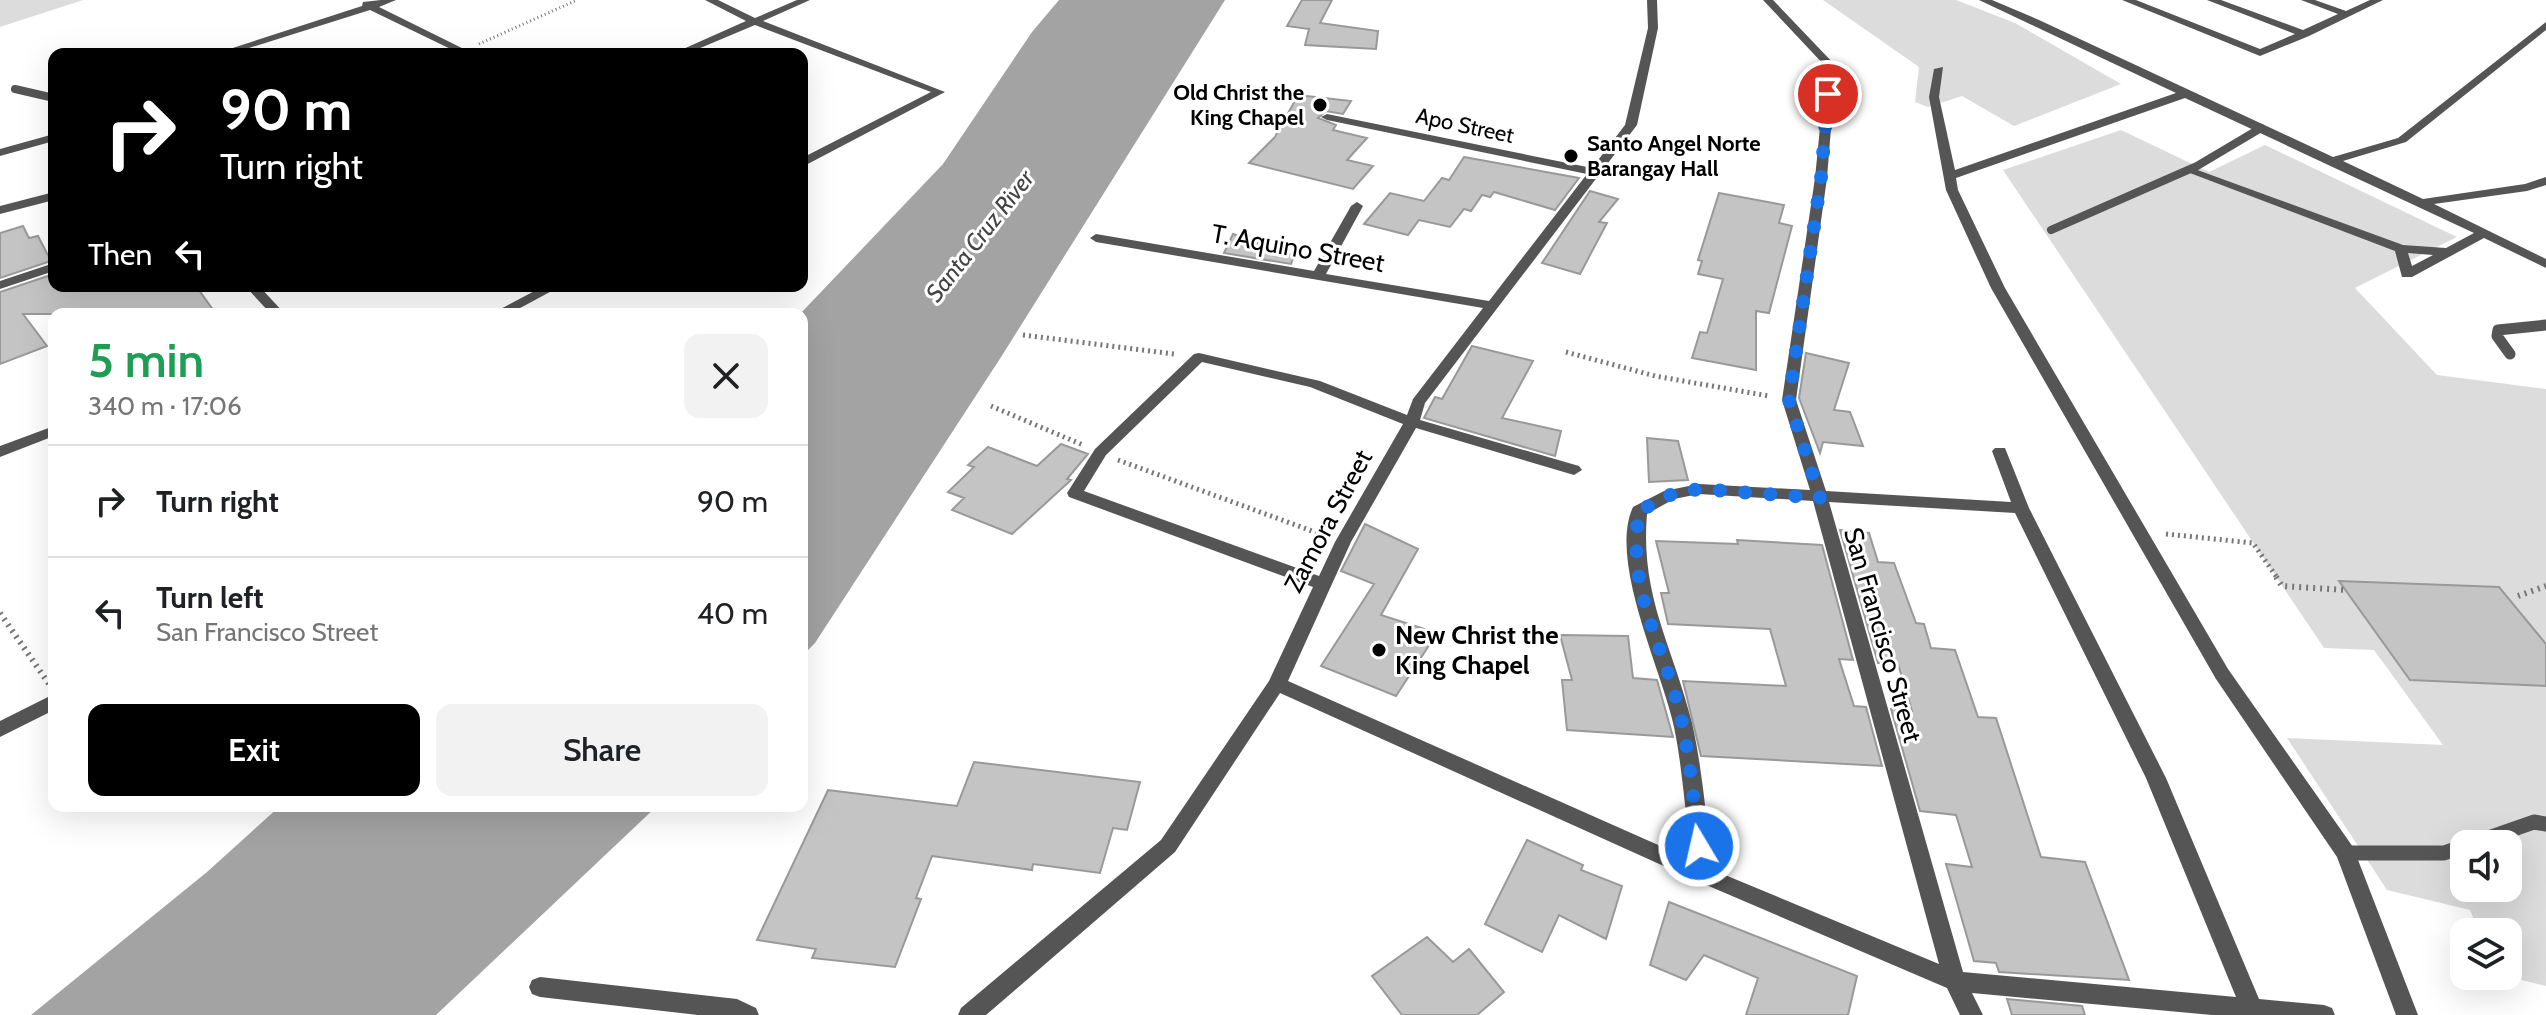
<!DOCTYPE html>
<html lang="en">
<head>
<meta charset="utf-8">
<style>
  :root { --surface:#fff; --page:#f2f2f2; --text:#202124; --muted:#757577; --line:#e0e0e0; --accent:#000 }
  body { margin:0; font-family:Cabin,sans-serif; background:var(--page); color:var(--text); height:100vh; display:flex; flex-direction:column; font-size:30px; white-space:nowrap }
  * { box-sizing:border-box; margin:0 }
  p { font-size:26px; color:var(--muted) }
  .icon { flex:none; width:44px; height:44px; fill:none; stroke:currentColor; stroke-width:2; stroke-linecap:round; stroke-linejoin:round }
  .map { position:relative; flex:1; overflow:hidden }
  .drawer { position:absolute; left:48px; top:308px; width:760px; height:504px; display:flex; flex-direction:column; background:var(--surface); border-radius:16px; box-shadow:0 8px 32px #0002 }
  .drawer>* { flex:none }
  .hud { position:absolute; left:48px; top:48px; width:760px; height:244px; border-radius:16px; box-shadow:0 8px 32px #0002; background:#000; color:#fff; overflow:hidden }
  .buttons { position:absolute; left:2450px; top:830px; display:grid; gap:16px }
  .buttons a { display:grid; place-items:center; width:72px; height:72px; border-radius:16px; background:var(--surface); box-shadow:0 8px 32px #0002; font-size:40px }
  .pin { position:absolute; display:grid; place-items:center; width:68px; height:68px; color:#fff; margin:-34px; border:4px solid #fff; border-radius:50%; box-shadow:0 2px 8px #0007 }
  .me { position:absolute; width:88px; margin:-44px; rotate:351deg; stroke-linejoin:round; filter:drop-shadow(0 0 6px #0008) }
  .turn { display:flex; align-items:center; gap:28px; height:168px; padding:0 40px; font-size:36px }
  .turn .icon { width:104px; height:104px; stroke-width:2.5 }
  .turn b { display:block; font-size:56px; line-height:68px }
  .then { display:flex; align-items:center; height:76px; padding:0 40px; background:#0003; gap:16px; font-size:30px }
  .round { display:grid; place-items:center; flex:none; width:84px; height:84px; border-radius:16px; background:var(--page) }
  .overview { display:flex; align-items:center; justify-content:space-between; height:136px; padding:0 40px }
  h1 { font-size:48px; font-weight:600; line-height:60px; color:#1e9e55 }
  .button { display:flex; gap:16px; margin-top:auto; padding:16px 40px }
  .button a { flex:1; height:92px; border-radius:16px; background:var(--accent); color:#fff; font-size:32px; font-weight:600; line-height:92px; text-align:center }
  .button a+a { background:var(--page); color:var(--text) }
  ul { padding:0; list-style:none }
  li { display:flex; align-items:center; gap:24px; height:112px; padding:0 40px; border-top:2px solid var(--line) }
  li div { flex:1 }
  li b { display:block; font-size:30px }
  li em { font-style:normal }
  .map>svg:first-child { display:block }
</style>
</head>
<body>
<div class="map">
<svg width="2546" height="1015" viewBox="0 0 2546 1015">
  <rect width="100%" height="100%" fill="#fff"/>
  <!-- green -->
  <path fill="#dcdcdc" fill-rule="evenodd" d="M 0,0 L 83,0 L 0,27 Z
    M 1823,0 L 1956,0 L 2015,23 L 2121,84 L 2014,126 L 1962,96 L 1928,107 L 1915,102 L 1919,67 Z
    M 2121,130 L 2209,172 L 2265,145 L 2457,237 L 2355,288 L 2437,375 L 2546,389 L 2546,986 L 2505,976 L 2508,976 L 2508,932 L 2479,932 L 2470,910 L 2387,890 L 2287,738 L 2443,745 L 2374,650 L 2324,648 L 2003,170 ZM 2464,844 L 2508,844 L 2508,888 L 2464,888 Z"/>
  <!-- water -->
  <path fill="#a3a3a3" d="M 1059,0 L 1225,0 L 1003,354 L 815,643 L 802,656 L 800,314 L 943,164 L 1032,32 Z
    M 280,806 L 657,806 L 436,1015 L 31,1015 L 207,872 Z"/>
  <!-- building -->
  <path fill="#c4c4c4" stroke="#999" stroke-width="2" d="M 1302,0 L 1332,0 L 1320,23 L 1378,31 L 1376,49 L 1305,45 L 1309,29 L 1287,26 Z
    M 1298,95 L 1351,101 L 1343,114 L 1326,111 L 1318,118 L 1336,125 L 1333,130 L 1367,138 L 1347,160 L 1373,166 L 1353,189 L 1249,163 L 1275,137 Z
    M 1464,157 L 1579,178 L 1555,210 L 1494,192 L 1490,197 L 1482,195 L 1471,211 L 1464,209 L 1450,227 L 1419,220 L 1408,235 L 1364,224 L 1390,193 L 1424,201 L 1442,178 L 1449,180 Z
    M 1590,191 L 1618,199 L 1599,222 L 1607,223 L 1580,274 L 1542,263 Z
    M 1719,193 L 1784,205 L 1779,223 L 1792,226 L 1769,313 L 1756,311 L 1756,370 L 1692,358 L 1700,332 L 1707,333 L 1723,279 L 1698,274 L 1702,261 L 1698,260 Z
    M 23,226 L 29,238 L 38,236 L 51,261 L 0,278 L 0,233 Z
    M 1233,234 L 1294,256 L 1291,264 L 1224,253 Z
    M 54,274 L 54,286 L 196,286 L 216,314 L 23,314 L 47,346 L 0,364 L 0,292 Z
    M 1472,346 L 1533,361 L 1502,418 L 1561,431 L 1555,456 L 1424,418 L 1435,397 L 1442,399 Z
    M 1806,353 L 1849,363 L 1834,410 L 1850,412 L 1863,446 L 1823,442 L 1820,453 L 1799,398 Z
    M 1647,438 L 1678,441 L 1688,480 L 1649,482 Z
    M 1061,444 L 1088,454 L 1067,479 L 1071,480 L 1012,534 L 952,510 L 964,498 L 948,492 L 974,467 L 968,465 L 988,447 L 1037,466 Z
    M 1365,524 L 1418,549 L 1381,615 L 1437,633 L 1396,696 L 1321,666 L 1374,584 L 1341,571 Z
    M 1840,530 L 1869,533 L 1878,562 L 1894,563 L 1916,623 L 1924,624 L 1931,648 L 1955,650 L 1978,717 L 1996,718 L 2041,857 L 2085,862 L 2129,980 L 1999,972 L 1996,963 L 1974,961 L 1946,864 L 1972,867 L 1956,815 L 1920,811 L 1891,709 L 1912,711 L 1898,664 L 1878,663 Z
    M 1737,540 L 1822,545 L 1853,660 L 1839,659 L 1854,706 L 1866,707 L 1882,766 L 1701,756 L 1683,681 L 1786,686 L 1770,629 L 1668,624 L 1661,593 L 1669,593 L 1656,541 L 1738,544 Z
    M 2339,581 L 2499,587 L 2546,644 L 2546,686 L 2410,680 Z
    M 1560,635 L 1628,636 L 1633,678 L 1657,680 L 1673,737 L 1567,730 L 1562,680 L 1572,680 Z
    M 974,762 L 1140,782 L 1127,830 L 1113,828 L 1100,873 L 1033,864 L 1032,870 L 932,856 L 916,898 L 921,899 L 895,967 L 812,958 L 816,949 L 757,940 L 828,790 L 957,806 Z
    M 1527,840 L 1583,865 L 1581,870 L 1622,886 L 1606,939 L 1559,915 L 1542,952 L 1485,924 Z
    M 1669,902 L 1857,976 L 1848,1015 L 1746,1015 L 1758,978 L 1704,955 L 1686,980 L 1650,965 Z
    M 1427,937 L 1453,962 L 1469,949 L 1504,992 L 1477,1015 L 1402,1015 L 1372,976 Z
    M 2007,999 L 2082,1006 L 2085,1015 L 2012,1015 Z"/>
  <g fill="none" stroke-linecap="round" stroke-linejoin="round">
    <!-- path-far2 -->
    <path stroke="#777" stroke-width="3" stroke-dasharray="1 3" stroke-linecap="butt" d="M 479,44 L 577,0"/>
    <!-- path-far1 -->
    <path stroke="#777" stroke-width="5" stroke-dasharray="2 4" stroke-linecap="butt" d="M 1023,335 L 1174,354
      M 1566,352 L 1655,376 L 1769,396
      M 991,406 L 1083,445
      M 1118,460 L 1323,535
      M 2166,534 L 2253,543 L 2278,579"/>
    <!-- path -->
    <path stroke="#777" stroke-width="6" stroke-dasharray="2 5" stroke-linecap="butt" d="M 2276,577 L 2282,586 L 2346,590
      M 2518,596 L 2546,586
      M 0,613 L 49,684"/>
    <!-- lane-far2 -->
    <path stroke="#555" stroke-width="8" d="M 15,89 L 54,98
      M 2051,230 L 2197,166 L 2261,128"/>
    <!-- lane-far1 -->
    <path stroke="#555" stroke-width="11" d="M 2510,354 L 2497,336 L 2498,330 L 2546,325"/>
    <!-- lane -->
    <path stroke="#555" stroke-width="15" d="M 2471,844 L 2534,822 L 2546,824
      M 2346,853 L 2444,853 L 2464,846"/>
    <!-- street -->
    <path fill="#555" fill-rule="evenodd" d="M 381,0 L 396,0 L 379,7 L 474,54 L 461,54 L 370,10 L 230,54 L 214,54 L 362,6 L 363,2 Z
      M 705,0 L 718,0 L 755,18 L 797,0 L 810,0 L 763,21 L 945,92 L 802,167 L 802,158 L 931,92 L 755,25 L 686,54 L 672,54 L 746,21 Z
      M 1647,0 L 1657,0 L 1658,28 L 1637,125 L 1425,403 L 1420,420 L 1579,466 L 1582,470 L 1574,475 L 1416,428 L 1351,542 L 1288,681 L 1692,860 C 1685,816 1683,770 1674,727 C 1662,670 1608,561 1633,507 L 1664,491 L 1699,484 L 1810,490 L 1782,400 L 1815,178 L 1826,67 L 1763,0 L 1773,0 L 1836,66 L 1827,178 L 1796,400 L 1826,491 L 2011,502 L 1992,451 L 1995,448 L 2005,448 L 2029,508 L 2166,778 L 2259,999 L 2324,1005 L 2332,1008 L 2335,1015 L 2212,1015 L 1972,993 L 1983,1015 L 1960,1015 L 1947,988 L 1697,881 L 1280,693 L 1175,852 L 986,1015 L 958,1015 L 961,1008 L 1161,840 L 1269,681 L 1313,587 L 1069,497 L 1067,493 L 1095,449 L 1194,354 L 1199,353 L 1320,381 L 1407,415 L 1413,399 L 1483,308 L 1096,242 L 1090,238 L 1096,234 L 1314,271 L 1351,206 L 1357,202 L 1363,206 L 1326,274 L 1489,301 L 1587,174 L 1327,120 L 1321,117 L 1327,114 L 1592,168 L 1625,125 L 1648,28 ZM 1202,362 L 1310,387 L 1403,424 L 1335,542 L 1319,576 L 1084,491 L 1106,455 ZM 1699,494 L 1813,501 L 1939,964 L 1713,870 C 1706,821 1703,771 1692,723 C 1673,646 1640,597 1647,514 L 1674,499 ZM 1829,502 L 2015,513 L 2146,778 L 2236,997 L 1963,972 Z
      M 1979,0 L 1992,0 L 2039,20 L 2333,157 L 2398,138 L 2546,22 L 2546,30 L 2406,142 L 2343,161 L 2423,199 L 2525,184 L 2546,177 L 2546,185 L 2527,191 L 2434,204 L 2546,259 L 2546,268 L 2484,238 L 2412,277 L 2402,277 L 2395,251 L 2182,170 L 2188,166 L 2192,168 L 2403,245 L 2446,248 L 2474,233 L 2185,98 L 1956,178 L 1958,190 L 2005,288 L 2228,669 L 2353,847 L 2418,1015 L 2396,1015 L 2337,857 L 2216,679 L 1991,288 L 1946,190 L 1929,97 L 1934,69 L 1943,67 L 1939,97 L 1955,170 L 2176,93 ZM 2408,253 L 2433,255 L 2412,266 Z
      M 2122,0 L 2136,0 L 2260,49 L 2295,34 L 2207,0 L 2221,0 L 2303,30 L 2338,14 L 2301,0 L 2315,0 L 2346,11 L 2370,0 L 2383,0 L 2309,36 L 2260,56 Z
      M 54,134 L 54,141 L 0,156 L 0,149 Z
      M 54,192 L 54,200 L 0,214 L 0,206 Z
      M 54,263 L 54,271 L 0,289 L 0,281 Z
      M 245,286 L 259,286 L 285,314 L 271,314 Z
      M 544,286 L 561,286 L 509,314 L 491,314 Z
      M 54,426 L 54,436 L 0,457 L 0,446 Z
      M 54,694 L 54,710 L 0,737 L 0,721 Z
      M 540,977 L 737,999 L 756,1008 L 759,1015 L 698,1015 L 540,997 L 532,994 L 529,987 L 532,980 Z"/>
  </g>
  <g fill="none" stroke-linecap="round" stroke-linejoin="round">
    <!-- route -->
    <path stroke="#1a73e8" stroke-width="14" stroke-dasharray="0 25.2" d="M 1699,846 C 1693,800 1690,751 1678,706 C 1659,634 1627,591 1639,511 L 1670,495 L 1699,489 L 1820,498 L 1789,400 L 1821,178 L 1828,94"/>
  </g>
  <!-- markers -->
  <g fill="#000" stroke="#fff" stroke-width="3">
    <circle cx="1320" cy="105" r="8"/>
    <circle cx="1571" cy="156" r="8"/>
    <circle cx="1379" cy="650" r="8"/>
  </g>
  <g text-anchor="middle" stroke-width="6" stroke-linejoin="round" paint-order="stroke">
    <!-- far-poi labels -->
    <g font-size="22" font-weight="bold" fill="#000" stroke="#fff" text-anchor="end">
      <text x="1304" y="100">Old Christ the<tspan x="1304" dy="25">King Chapel</tspan></text>
      <text x="1587" y="151" text-anchor="start">Santo Angel Norte<tspan x="1587" dy="25">Barangay Hall</tspan></text>
    </g>
    <!-- far-street labels -->
    <g font-size="22" fill="#000" stroke="#fff">
      <text transform="translate(1465 125) rotate(12)" y="8">Apo Street</text>
    </g>
    <!-- far-water labels -->
    <g font-size="24" font-style="italic" fill="#444" stroke="#fff">
      <text transform="translate(980 236) rotate(-52)" y="8">Santa Cruz River</text>
    </g>
    <!-- street labels -->
    <g font-size="26" fill="#000" stroke="#fff">
      <text transform="translate(1298 248) rotate(10)" y="9">T. Aquino Street</text>
      <text transform="translate(1328 521) rotate(-62)" y="9">Zamora Street</text>
      <text transform="translate(1883 635) rotate(74)" y="9">San Francisco Street</text>
    </g>
    <!-- poi labels -->
    <g font-size="26" font-weight="bold" fill="#000" stroke="#fff" text-anchor="start">
      <text x="1395" y="644">New Christ the<tspan x="1395" dy="30">King Chapel</tspan></text>
    </g>
  </g>
</svg>
<div class="buttons">
<a><svg class="icon" aria-label="sound" viewBox="0 0 24 24"><path d="M4 9h4l5-4v14l-5-4H4zM17 9q2 3 0 6"/></svg></a>
<a><svg class="icon" aria-label="layers" viewBox="0 0 24 24"><path d="M12 4l9 5-9 5-9-5zM3 14l9 5 9-5"/></svg></a>
</div>
<div class="pin" style="left:1828px;top:94px;background:#d93025"><svg class="icon" aria-label="arrive" viewBox="0 0 24 24"><path d="M6 21V4h12l-3 4 3 4H6"/></svg></div>
<svg class="me" style="left:1699px;top:846px" viewBox="-20 -20 40 40"><circle r="17" fill="#1a73e8" stroke="#fff" stroke-width="3"/><path d="M0-11L8 9 0 5-8 9z" fill="#fff"/></svg>
<div class="hud">
<div class="turn"><svg class="icon" aria-label="right" viewBox="0 0 24 24"><path d="M7 20v-9h11M14 6l5 5-5 5"/></svg><div><b>90 m</b>Turn right</div></div>
<div class="then">Then<svg class="icon" aria-label="left" viewBox="0 0 24 24"><path d="M17 20v-9H6M10 6l-5 5 5 5"/></svg></div>
</div>
<section class="drawer">
<div class="overview"><div><h1>5 min</h1><p>340 m · 17:06</p></div><a class="round"><svg class="icon" aria-label="close" viewBox="0 0 24 24"><path d="M6 6l12 12M18 6L6 18"/></svg></a></div>
<ul>
<li><svg class="icon" aria-label="right" viewBox="0 0 24 24"><path d="M7 20v-9h11M14 6l5 5-5 5"/></svg><div><b>Turn right</b></div><em>90 m</em></li>
<li><svg class="icon" aria-label="left" viewBox="0 0 24 24"><path d="M17 20v-9H6M10 6l-5 5 5 5"/></svg><div><b>Turn left</b><p>San Francisco Street</p></div><em>40 m</em></li>
</ul>
<div class="button"><a>Exit</a><a>Share</a></div>
</section>
</div>
</body>
</html>
